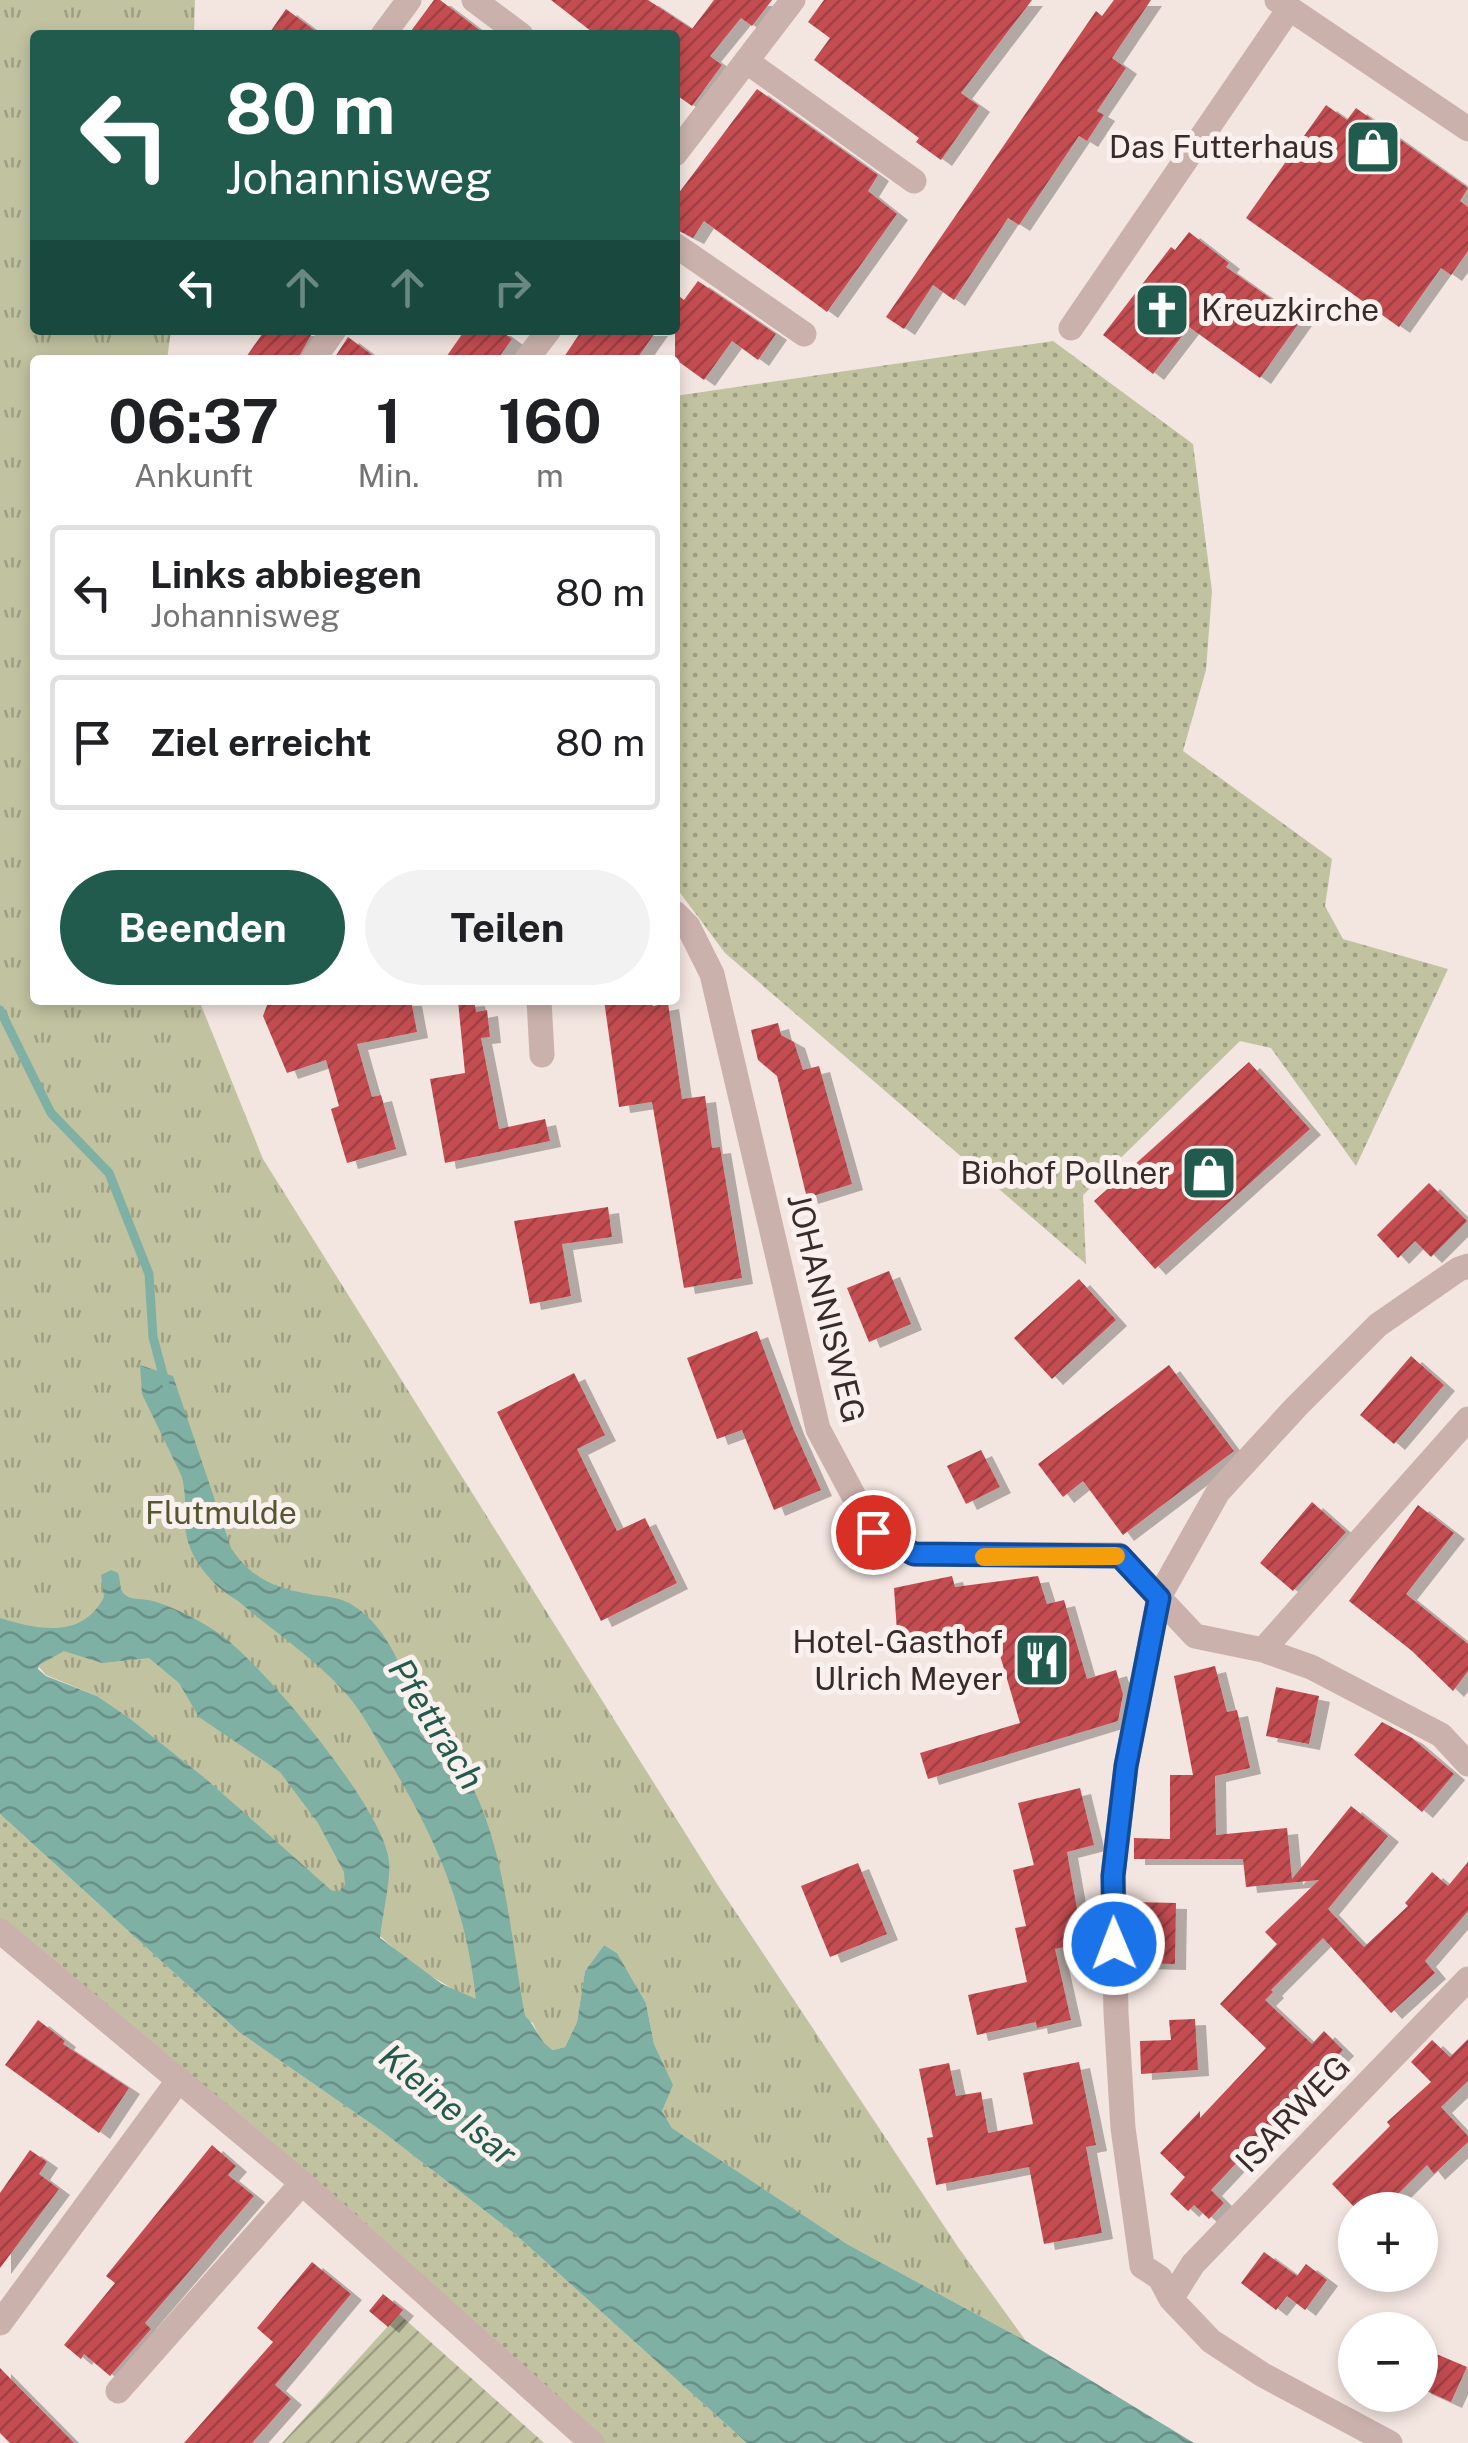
<!DOCTYPE html>
<html lang="de">
<head>
<meta charset="utf-8">
<style>
  :root { --surface:#fff; --page:#f2f2f2; --text:#202124; --muted:#757577; --line:#e0e0e0; --accent:#205b4e }
  body { margin:0; font-family:"Public Sans",sans-serif; background:var(--page); color:var(--text); height:100vh; display:flex; flex-direction:column; font-size:38px; white-space:nowrap }
  * { box-sizing:border-box; margin:0 }
  p { font-size:32px; color:var(--muted) }
  .icon { flex:none; width:55px; height:55px; fill:none; stroke:currentColor; stroke-width:2; stroke-linecap:round; stroke-linejoin:round }
  .map { position:relative; flex:1; overflow:hidden }
  .side { position:absolute; left:30px; top:355px; width:650px; height:650px; display:flex; flex-direction:column; background:var(--surface); border-radius:10px; box-shadow:0 5px 15px #0003 }
  .side>* { flex:none }
  .top-card { position:absolute; left:30px; top:30px; width:650px; height:305px; border-radius:10px; box-shadow:0 5px 15px #0003; background:#205b4e; color:#fff; overflow:hidden }
  .controls { position:absolute; left:1338px; top:2192px; display:grid; gap:20px }
  .controls a { display:grid; place-items:center; width:100px; height:100px; border-radius:50%; background:var(--surface); box-shadow:0 5px 15px #0003; font-size:50px }
  .pin { position:absolute; display:grid; place-items:center; width:85px; height:85px; color:#fff; margin:-42px; border:5px solid #fff; border-radius:50%; box-shadow:0 2px 10px #0007 }
  .me { position:absolute; width:110px; margin:-55px; rotate:359deg; stroke-linejoin:round; filter:drop-shadow(0 0 8px #0008) }
  .turn { display:flex; align-items:center; gap:35px; height:210px; padding:0 30px; font-size:45px }
  .turn .icon { width:130px; height:130px; stroke-width:2.5 }
  .turn b { display:block; font-size:70px; line-height:85px }
  .lanes { display:flex; align-items:center; height:95px; padding:0 30px; background:#0003; justify-content:center; gap:50px; direction:ltr }
  .lanes .off { opacity:.35 }
  .eta { display:flex; justify-content:space-evenly; align-items:center; height:170px; text-align:center }
  .eta b { font-size:60px; font-weight:700; line-height:70px }
  .action { display:flex; gap:20px; margin-top:auto; padding:20px 30px }
  .action a { flex:1; height:115px; border-radius:60px; background:var(--accent); color:#fff; font-size:40px; font-weight:700; line-height:115px; text-align:center }
  .action a+a { background:var(--page); color:var(--text) }
  ul { padding:0; list-style:none }
  li { display:flex; align-items:center; gap:30px; height:135px; margin:0 20px 15px; padding:0 10px; border:5px solid var(--line); border-radius:10px }
  li div { flex:1 }
  li b { display:block; font-size:38px }
  li em { font-style:normal }
  .map>svg:first-child { display:block }
</style>
</head>
<body>
<div class="map">
<svg width="1468" height="2443" viewBox="0 0 1468 2443">
  <defs>
    <pattern id="grass-dots" width="8" height="8" patternUnits="userSpaceOnUse" patternTransform="scale(2.5)"><rect width="8" height="8" fill="#c0c2a0"/><path d="M2 2h.1M6 6h.1" fill="none" stroke="#9d9e83" stroke-width="1.8" stroke-linecap="round"/></pattern>
    <pattern id="park-tufts" width="24" height="20" patternUnits="userSpaceOnUse" patternTransform="scale(2.5)"><rect width="24" height="20" fill="#c0c2a0"/><path d="M3 7l-1-3M5 7V3M7 7l1-3M15 17l-1-3M17 17v-4M19 17l1-3" fill="none" stroke="#9d9e83"/></pattern>
    <pattern id="garden-furrows" width="10" height="10" patternUnits="userSpaceOnUse" patternTransform="scale(2.5)"><rect width="10" height="10" fill="#c0c2a0"/><path d="M-1 1l2-2M0 10L10 0M9 11l2-2" fill="none" stroke="#9d9e83"/></pattern>
    <pattern id="water-waves" width="16" height="10" patternUnits="userSpaceOnUse" patternTransform="scale(2.5)"><rect width="16" height="10" fill="#7fb0a4"/><path d="M0 5q4-4 8 0t8 0" fill="none" stroke="#698f86"/></pattern>
    <pattern id="building-hatch" width="6" height="6" patternUnits="userSpaceOnUse" patternTransform="scale(2.5)"><rect width="6" height="6" fill="#c44d51"/><path d="M-1 1l2-2M0 6l6-6M5 7l2-2" fill="none" stroke="#a04043"/></pattern>
    <filter id="shadow"><feDropShadow dx="11" dy="6" stdDeviation="0" flood-color="#0004"/></filter>
  </defs>
  <rect width="100%" height="100%" fill="#f3e5e0"/>
  <!-- grass -->
  <path fill="url(#grass-dots)" d="M 1053,341 L 1193,444 L 1212,591 L 1206,670 L 1183,751 L 1332,859 L 1325,906 L 1343,939 L 1448,969 L 1356,1166 L 1271,1048 L 1240,1041 L 1083,1195 L 1086,1264 L 725,953 L 675,886 L 675,396 Z
    M 0,1814 L 239,2032 L 383,2132 L 516,2235 L 747,2443 L 594,2443 L 0,1931 Z"/>
  <!-- park -->
  <path fill="url(#park-tufts)" d="M 0,0 L 195,0 L 194,35 L 35,35 L 35,330 L 171,330 L 167,360 L 35,360 L 35,1000 L 199,1000 L 263,1159 L 719,1887 L 958,2247 L 1026,2341 L 847,2244 L 672,2128 L 662,2111 L 672,2085 L 654,2044 L 646,2003 L 617,1953 L 604,1945 L 585,1971 L 577,2022 L 565,2047 L 553,2050 L 542,2043 L 533,2023 L 463,1995 L 411,1964 L 205,1778 L 128,1717 L 97,1696 L 46,1675 L 0,1622 Z"/>
  <!-- garden -->
  <path fill="url(#garden-furrows)" d="M 399,2314 L 542,2441 L 544,2443 L 282,2443 Z"/>
  <!-- water -->
  <path fill="url(#water-waves)" fill-rule="evenodd" d="M 140,1365 L 173,1376 L 231,1548 C 252,1580 277,1589 314,1595 C 325,1596 341,1598 351,1604 C 390,1628 403,1673 419,1711 C 430,1739 459,1759 472,1786 C 506,1854 511,1941 525,2016 C 537,2027 538,2041 553,2050 L 565,2047 L 577,2022 L 585,1971 L 604,1945 L 617,1953 L 646,2003 L 654,2044 L 673,2085 L 662,2111 L 672,2128 L 847,2244 L 1026,2341 L 1194,2443 L 747,2443 L 516,2235 L 383,2132 L 239,2032 L 0,1814 L 0,1618 C 38,1630 83,1639 104,1597 L 101,1575 L 111,1570 L 118,1573 C 121,1580 119,1589 124,1594 C 131,1601 144,1598 153,1601 C 174,1607 203,1622 221,1635 C 265,1667 384,1809 389,1861 C 391,1881 382,1916 380,1938 L 442,1984 L 476,1999 C 466,1907 437,1841 390,1762 C 377,1741 365,1716 349,1697 C 320,1662 272,1630 238,1601 C 211,1585 187,1557 185,1525 C 185,1508 186,1494 182,1477 L 142,1394 ZM 64,1651 L 102,1663 L 149,1658 L 179,1683 L 199,1717 L 280,1772 L 318,1823 L 344,1872 L 345,1885 L 338,1892 L 331,1890 L 205,1778 L 128,1717 L 97,1696 L 46,1676 L 38,1669 L 39,1665 Z"/>
  <g fill="none" stroke-linecap="round" stroke-linejoin="round">
    <!-- stream -->
    <path stroke="#7fb0a4" stroke-width="9" d="M 0,1010 L 51,1113 L 109,1173 L 149,1274 L 153,1337 L 165,1382"/>
  </g>
  <!-- building -->
  <path fill="url(#building-hatch)" filter="url(#shadow)" d="M 434,0 L 440,0 L 486,35 L 408,35 Z
    M 551,0 L 648,0 L 692,29 L 714,0 L 772,0 L 752,26 L 741,18 L 710,56 L 722,65 L 692,106 L 675,94 L 675,35 L 596,35 Z
    M 824,0 L 1032,0 L 961,93 L 979,106 L 941,160 L 916,142 L 919,138 L 814,60 L 830,38 L 808,22 Z
    M 1114,0 L 1151,0 L 1112,58 L 1126,68 L 1097,111 L 1104,115 L 1087,141 L 1079,136 L 1019,225 L 1008,218 L 954,300 L 933,285 L 904,329 L 886,317 L 1096,11 L 1102,16 Z
    M 286,9 L 321,35 L 268,35 Z
    M 757,89 L 878,175 L 868,191 L 897,214 L 827,312 L 704,221 L 693,238 L 675,229 L 675,198 Z
    M 1326,105 L 1347,120 L 1356,108 L 1468,188 L 1460,201 L 1468,207 L 1468,251 L 1451,275 L 1441,268 L 1399,327 L 1246,218 Z
    M 1189,232 L 1229,263 L 1226,267 L 1301,320 L 1260,378 L 1189,327 L 1153,374 L 1103,335 L 1171,247 L 1175,250 Z
    M 698,281 L 776,334 L 758,360 L 732,341 L 704,380 L 675,359 L 675,293 L 684,300 Z
    M 265,330 L 314,330 L 297,360 L 244,360 Z
    M 465,330 L 500,330 L 512,339 L 497,360 L 444,360 Z
    M 582,330 L 657,330 L 636,360 L 562,360 Z
    M 348,337 L 379,360 L 333,360 Z
    M 269,1000 L 411,1000 L 417,1032 L 357,1044 L 372,1097 L 381,1095 L 396,1149 L 347,1163 L 331,1109 L 339,1106 L 326,1060 L 287,1073 L 263,1016 Z
    M 474,1000 L 476,1012 L 487,1010 L 490,1037 L 481,1038 L 499,1129 L 545,1119 L 550,1141 L 445,1163 L 430,1079 L 465,1073 L 458,1001 Z
    M 604,1000 L 652,1000 L 653,1006 L 668,1003 L 682,1099 L 705,1096 L 712,1148 L 720,1147 L 742,1278 L 684,1288 L 652,1102 L 619,1107 Z
    M 778,1023 L 781,1035 L 794,1042 L 803,1070 L 819,1066 L 852,1184 L 807,1198 L 777,1076 L 758,1060 L 751,1030 Z
    M 1249,1062 L 1310,1129 L 1155,1269 L 1094,1201 Z
    M 1429,1183 L 1467,1221 L 1431,1257 L 1415,1241 L 1398,1258 L 1377,1235 Z
    M 608,1207 L 612,1237 L 562,1244 L 571,1296 L 530,1304 L 514,1221 Z
    M 889,1271 L 911,1324 L 869,1342 L 847,1288 Z
    M 1079,1279 L 1116,1320 L 1052,1379 L 1014,1338 Z
    M 757,1331 L 793,1428 L 821,1490 L 774,1510 L 742,1430 L 717,1439 L 687,1358 Z
    M 1411,1356 L 1444,1385 L 1394,1444 L 1360,1415 Z
    M 1169,1365 L 1234,1451 L 1123,1535 L 1083,1481 L 1063,1497 L 1038,1464 Z
    M 574,1373 L 605,1435 L 577,1449 L 617,1531 L 645,1518 L 677,1583 L 601,1621 L 497,1412 Z
    M 981,1450 L 1000,1487 L 966,1504 L 947,1466 Z
    M 1312,1502 L 1346,1532 L 1293,1591 L 1260,1563 Z
    M 1418,1505 L 1454,1533 L 1406,1594 L 1468,1644 L 1468,1671 L 1453,1691 L 1412,1651 L 1349,1601 Z
    M 952,1576 L 955,1587 L 1038,1576 L 1047,1604 L 1064,1600 L 1087,1679 L 1116,1670 L 1123,1694 L 1118,1721 L 928,1779 L 920,1753 L 1020,1723 L 994,1635 L 898,1646 L 894,1588 Z
    M 1215,1666 L 1227,1712 L 1237,1710 L 1250,1768 L 1215,1776 L 1216,1835 L 1287,1828 L 1292,1879 L 1351,1806 L 1388,1836 L 1328,1909 L 1364,1947 L 1408,1906 L 1405,1903 L 1432,1872 L 1448,1886 L 1468,1862 L 1468,1911 L 1425,1961 L 1435,1973 L 1391,2013 L 1323,1938 L 1271,1990 L 1273,1992 L 1265,2000 L 1312,2044 L 1324,2031 L 1343,2050 L 1211,2190 L 1224,2203 L 1209,2219 L 1194,2205 L 1188,2211 L 1170,2194 L 1185,2177 L 1160,2153 L 1200,2111 L 1200,2118 L 1266,2048 L 1220,2004 L 1277,1944 L 1265,1932 L 1319,1880 L 1246,1887 L 1243,1859 L 1134,1859 L 1134,1838 L 1170,1839 L 1170,1775 L 1193,1775 L 1174,1676 Z
    M 1276,1687 L 1319,1696 L 1309,1744 L 1266,1736 Z
    M 1382,1722 L 1412,1738 L 1454,1774 L 1422,1812 L 1354,1755 Z
    M 1080,1788 L 1094,1845 L 1067,1852 L 1083,1943 L 1055,1949 L 1071,2020 L 1037,2028 L 1036,2022 L 977,2035 L 968,1995 L 1027,1982 L 1015,1928 L 1026,1926 L 1013,1870 L 1034,1865 L 1018,1803 Z
    M 858,1863 L 887,1934 L 830,1957 L 801,1886 Z
    M 1133,1902 L 1176,1903 L 1175,1964 L 1131,1963 Z
    M 1195,2019 L 1198,2070 L 1141,2074 L 1140,2041 L 1171,2040 L 1169,2020 Z
    M 38,2020 L 65,2041 L 63,2044 L 129,2088 L 99,2133 L 5,2065 Z
    M 1468,2039 L 1468,2081 L 1441,2107 L 1468,2136 L 1468,2142 L 1434,2174 L 1427,2165 L 1382,2210 L 1357,2210 L 1332,2184 L 1390,2126 L 1387,2122 L 1431,2082 L 1411,2062 L 1432,2040 L 1450,2057 Z
    M 1079,2062 L 1096,2145 L 1086,2147 L 1102,2233 L 1044,2244 L 1029,2167 L 936,2185 L 927,2138 L 933,2137 L 919,2069 L 949,2063 L 956,2096 L 981,2092 L 988,2133 L 1033,2124 L 1023,2073 Z
    M 212,2145 L 236,2166 L 228,2175 L 254,2196 L 145,2323 L 151,2329 L 110,2376 L 84,2354 L 81,2359 L 64,2345 L 115,2283 L 106,2276 Z
    M 30,2150 L 47,2162 L 39,2174 L 59,2189 L 0,2268 L 0,2193 Z
    M 1264,2252 L 1297,2276 L 1306,2264 L 1327,2280 L 1305,2310 L 1287,2296 L 1276,2310 L 1241,2283 Z
    M 312,2262 L 351,2294 L 275,2385 L 291,2399 L 252,2443 L 184,2443 L 273,2342 L 257,2328 Z
    M 383,2294 L 403,2310 L 388,2327 L 369,2311 Z
    M 1427,2350 L 1467,2367 L 1451,2402 L 1420,2388 L 1420,2365 Z
    M 0,2368 L 74,2443 L 10,2443 L 0,2433 Z"/>
  <g fill="none" stroke-linecap="round" stroke-linejoin="round">
    <!-- minor -->
    <path stroke="#cbb1ac" stroke-width="25" d="M 474,0 L 521,35
      M 383,35 L 409,0
      M 746,61 L 914,181
      M 675,154 L 793,0
      M 675,245 L 804,334
      M 1071,328 L 1289,9
      M 313,360 L 334,330
      M 526,360 L 549,330
      M 675,913 L 688,926 L 712,974 L 818,1429 L 873,1532 L 914,1554 L 1119,1555 L 1195,1636 L 1263,1650 L 1311,1667 L 1441,1735 L 1468,1764
      M 539,1000 L 542,1055
      M 1263,1650 L 1468,1419
      M 0,1931 L 302,2183 L 592,2443
      M 1171,2299 L 1193,2264 L 1468,1979
      M 0,2323 L 178,2081
      M 118,2391 L 302,2183
      M 1390,2443 L 1263,2375 L 1211,2341 L 1171,2299 L 1160,2278 L 1142,2266 L 1123,2128 L 1116,2013 L 1113,1875 L 1126,1766 L 1159,1597 L 1218,1492 L 1296,1407 L 1378,1325 L 1459,1269 L 1468,1266"/>
    <!-- tertiary -->
    <path stroke="#cbb1ac" stroke-width="25" d="M 1277,0 L 1468,129"/>
  </g>
  <g fill="none" stroke-linecap="round" stroke-linejoin="round">
    <!-- route casing -->
    <g stroke="#114b97" stroke-width="25">
      <path id="route" d="M 873,1532 L 914,1554 L 1120,1556 L 1159,1598 L 1126,1766 L 1113,1876 L 1114,1944"/>
    </g>
    <!-- route -->
    <use href="#route" stroke="#1a73e8" stroke-width="18"/>
    <!-- slow -->
    <path stroke="#f59e0b" stroke-width="18" d="M 984,1557 L 1116,1556"/>
  </g>
  <!-- icons -->
  <defs>
    <g id="shop-square" transform="scale(2.875)"><rect x="-9" y="-9" width="18" height="18" rx="4" fill="#205b4e" stroke="#faf0ed"/><path d="M-5-2.5h2.3a2.7 3.5 0 0 1 5.4 0H5L5.5 6h-11ZM-1.5-2.5h3a1.5 2.3 0 0 0-3 0Z" fill="#fff"/></g>
    <g id="church-square" transform="scale(2.875)"><rect x="-9" y="-9" width="18" height="18" rx="4" fill="#205b4e" stroke="#faf0ed"/><path d="M-1.2-6h2.4v3.5h3.3v2.4h-3.3V6h-2.4V-.1h-3.3v-2.4h3.3Z" fill="#fff"/></g>
    <g id="restaurant-square" transform="scale(2.875)"><rect x="-9" y="-9" width="18" height="18" rx="4" fill="#205b4e" stroke="#faf0ed"/><path d="M-5-6h1v4h1v-4h1v4h1v-4h1v5L-1.5 .5V6h-2V.5L-5-1ZM5-6V6H3V1.5H1.5Q1.5-4 5-6Z" fill="#fff"/></g>
  </defs>
  <g fill-rule="evenodd">
    <use href="#shop-square" x="1373" y="147"/>
    <use href="#church-square" x="1162" y="310"/>
    <use href="#shop-square" x="1209" y="1173"/>
    <use href="#restaurant-square" x="1042" y="1660"/>
  </g>
  <g text-anchor="middle" stroke-width="10" stroke-linejoin="round" paint-order="stroke">
    <!-- poi labels -->
    <g font-size="32" fill="#392b2b" stroke="#faf0ed" text-anchor="end">
      <text x="1334" y="158">Das Futterhaus</text>
      <text x="1201" y="321" text-anchor="start">Kreuzkirche</text>
      <text x="1170" y="1184">Biohof Pollner</text>
      <text x="1003" y="1653">Hotel-Gasthof<tspan x="1003" dy="37">Ulrich Meyer</tspan></text>
    </g>
    <!-- street labels -->
    <g font-size="32" fill="#392b2b" stroke="#faf0ed">
      <text transform="translate(826 1308) rotate(76)" y="11">JOHANNISWEG</text>
      <text transform="translate(1293 2114) rotate(-46)" y="11">ISARWEG</text>
    </g>
    <!-- park labels -->
    <g font-size="32" fill="#54572f" stroke="#faf0ed">
      <text x="221" y="1524">Flutmulde</text>
    </g>
    <!-- water labels -->
    <g font-size="35" font-style="italic" fill="#205b4e" stroke="#faf0ed">
      <text transform="translate(436 1724) rotate(58)" y="12">Pfettrach</text>
      <text transform="translate(448 2105) rotate(40)" y="12">Kleine Isar</text>
    </g>
  </g>
</svg>
<div class="controls">
<a>+</a>
<a>−</a>
</div>
<div class="pin" style="left:873px;top:1532px;background:#d93025"><svg class="icon" aria-label="arrive" viewBox="0 0 24 24"><path d="M6 21V4h12l-3 4 3 4H6"/></svg></div>
<svg class="me" style="left:1114px;top:1944px" viewBox="-20 -20 40 40"><circle r="17" fill="#1a73e8" stroke="#fff" stroke-width="3"/><path d="M0-11L8 9 0 5-8 9z" fill="#fff"/></svg>
<div class="top-card">
<div class="turn"><svg class="icon" aria-label="left" viewBox="0 0 24 24"><path d="M17 20v-9H6M10 6l-5 5 5 5"/></svg><div><b>80 m</b>Johannisweg</div></div>
<div class="lanes"><svg class="icon" aria-label="left" viewBox="0 0 24 24"><path d="M17 20v-9H6M10 6l-5 5 5 5"/></svg><svg class="icon off" aria-label="ahead" viewBox="0 0 24 24"><path d="M12 20V5M6 11l6-6 6 6"/></svg><svg class="icon off" aria-label="ahead" viewBox="0 0 24 24"><path d="M12 20V5M6 11l6-6 6 6"/></svg><svg class="icon off" aria-label="right" viewBox="0 0 24 24"><path d="M7 20v-9h11M14 6l5 5-5 5"/></svg></div>
</div>
<section class="side">
<div class="eta">
<div><b>06:37</b><p>Ankunft</p></div>
<div><b>1</b><p>Min.</p></div>
<div><b>160</b><p>m</p></div>
</div>
<ul>
<li><svg class="icon" aria-label="left" viewBox="0 0 24 24"><path d="M17 20v-9H6M10 6l-5 5 5 5"/></svg><div><b>Links abbiegen</b><p>Johannisweg</p></div><em>80 m</em></li>
<li><svg class="icon" aria-label="arrive" viewBox="0 0 24 24"><path d="M6 21V4h12l-3 4 3 4H6"/></svg><div><b>Ziel erreicht</b></div><em>80 m</em></li>
</ul>
<div class="action"><a>Beenden</a><a>Teilen</a></div>
</section>
</div>
</body>
</html>
